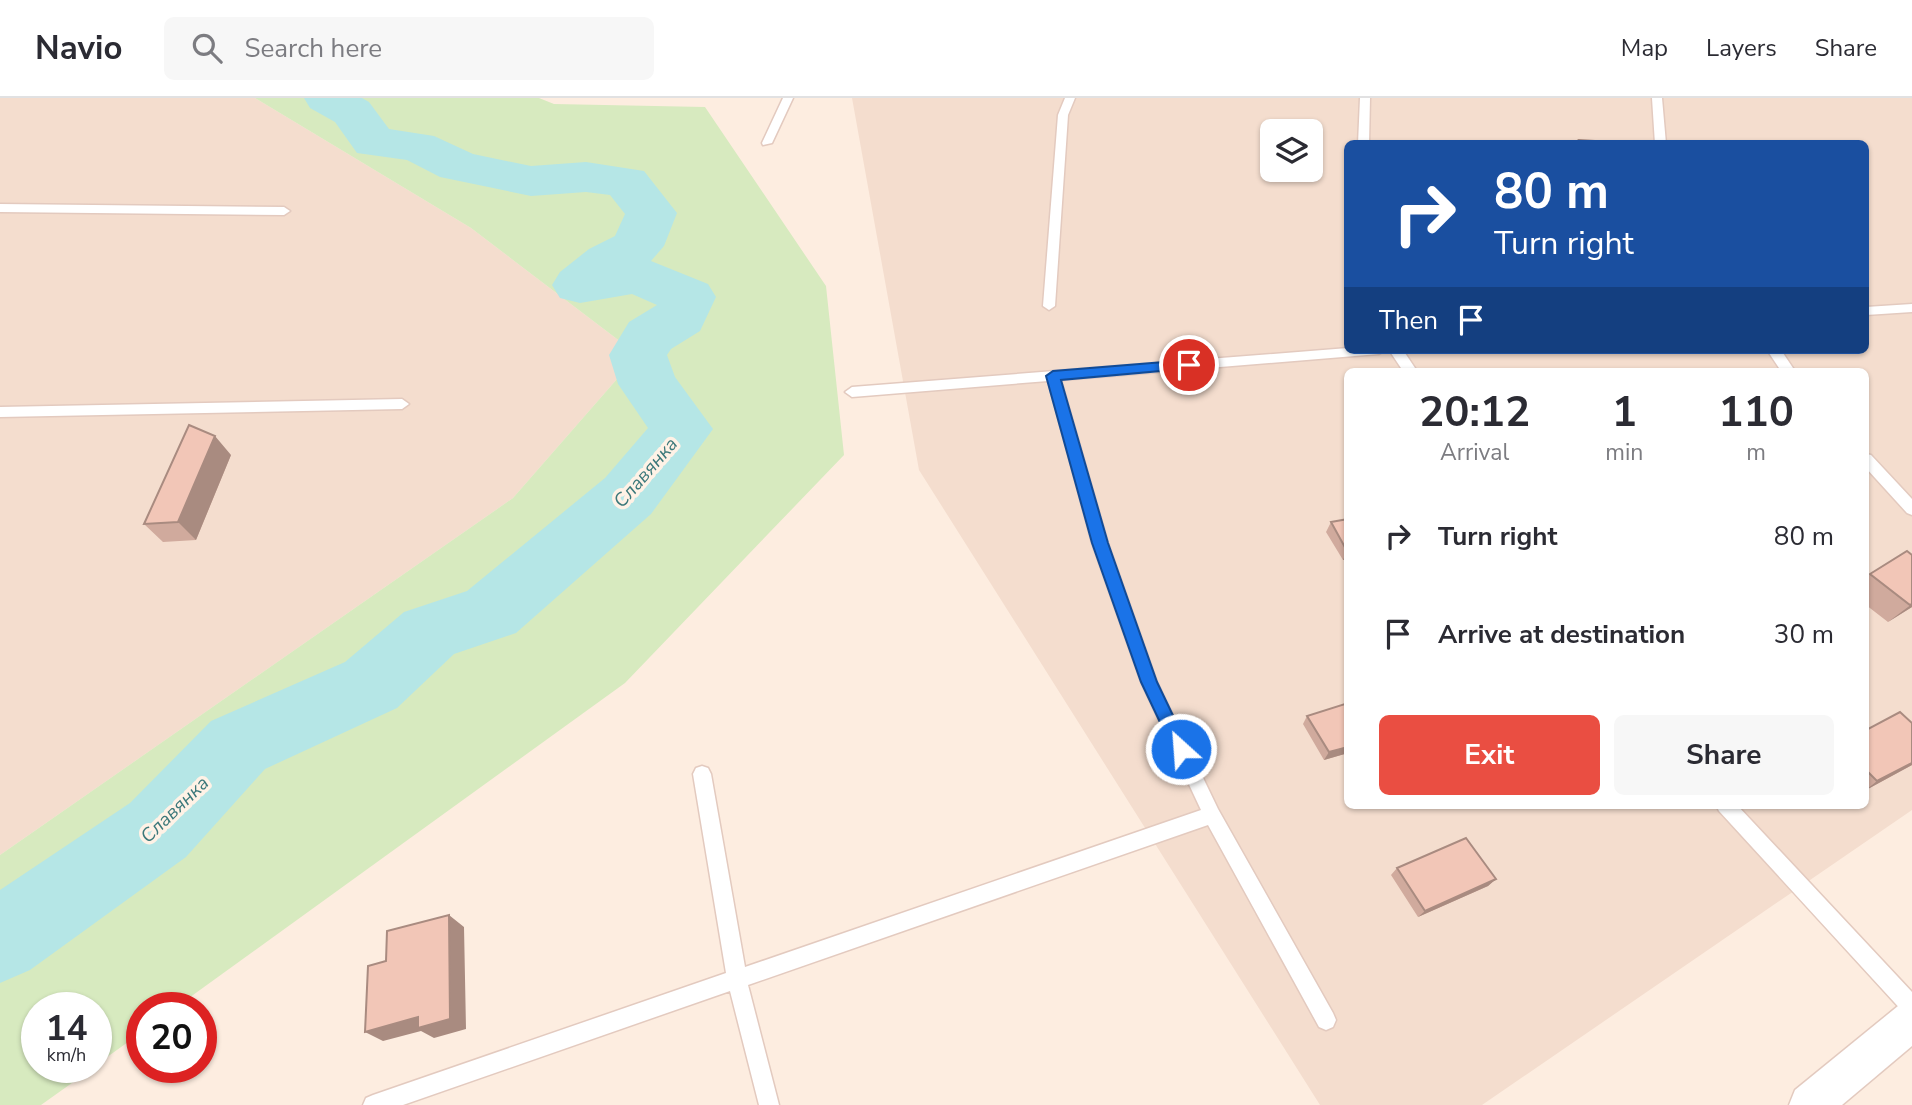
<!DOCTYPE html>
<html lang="en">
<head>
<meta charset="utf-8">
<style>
  :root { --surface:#fff; --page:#f7f7f7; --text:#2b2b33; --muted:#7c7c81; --line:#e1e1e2; --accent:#ea4e42 }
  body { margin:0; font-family:"Nunito Sans",sans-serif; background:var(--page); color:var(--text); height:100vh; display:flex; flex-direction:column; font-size:26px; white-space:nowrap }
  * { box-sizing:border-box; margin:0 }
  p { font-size:23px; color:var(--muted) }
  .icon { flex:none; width:38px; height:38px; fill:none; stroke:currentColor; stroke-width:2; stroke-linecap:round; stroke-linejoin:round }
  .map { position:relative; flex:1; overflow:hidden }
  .side { position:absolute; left:1344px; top:270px; width:525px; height:441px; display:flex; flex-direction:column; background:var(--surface); border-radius:10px; box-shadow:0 2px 5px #0004 }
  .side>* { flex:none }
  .hud { position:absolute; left:1344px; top:42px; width:525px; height:214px; border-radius:10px; box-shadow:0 2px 5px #0004; background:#1a4fa0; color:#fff; overflow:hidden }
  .tools { position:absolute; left:1260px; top:21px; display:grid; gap:14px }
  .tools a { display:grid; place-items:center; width:63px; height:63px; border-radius:10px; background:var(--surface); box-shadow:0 2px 5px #0004; font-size:35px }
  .speed { position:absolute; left:21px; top:894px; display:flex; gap:14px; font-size:35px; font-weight:700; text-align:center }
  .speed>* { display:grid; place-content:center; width:91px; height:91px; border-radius:50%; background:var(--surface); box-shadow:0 2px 5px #0004; line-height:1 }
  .speed small { font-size:18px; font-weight:400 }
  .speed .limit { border:10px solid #d22; background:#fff; color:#111 }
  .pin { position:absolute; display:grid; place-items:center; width:60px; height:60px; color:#fff; margin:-30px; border:4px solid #fff; border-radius:50%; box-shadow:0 2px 7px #0007 }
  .me { position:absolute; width:77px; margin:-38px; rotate:334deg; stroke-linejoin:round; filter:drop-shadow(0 0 5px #0008) }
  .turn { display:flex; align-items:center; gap:24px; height:147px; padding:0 35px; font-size:32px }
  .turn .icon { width:91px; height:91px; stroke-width:2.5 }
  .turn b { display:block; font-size:49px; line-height:60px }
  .then { display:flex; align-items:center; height:66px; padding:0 35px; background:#0003; gap:14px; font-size:26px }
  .eta { display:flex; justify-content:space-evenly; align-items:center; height:119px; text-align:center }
  .eta b { font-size:42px; font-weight:700; line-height:49px }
  .action { display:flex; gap:14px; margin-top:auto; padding:14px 35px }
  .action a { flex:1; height:80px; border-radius:10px; background:var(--accent); color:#fff; font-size:28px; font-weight:700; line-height:80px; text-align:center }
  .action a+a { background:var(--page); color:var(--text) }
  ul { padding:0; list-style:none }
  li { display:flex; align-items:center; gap:21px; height:98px; padding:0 35px }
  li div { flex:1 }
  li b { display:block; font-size:26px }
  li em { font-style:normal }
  header { display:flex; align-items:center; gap:42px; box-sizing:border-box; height:98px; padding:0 35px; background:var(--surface); border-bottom:2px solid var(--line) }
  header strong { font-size:33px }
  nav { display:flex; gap:38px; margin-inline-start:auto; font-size:24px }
  .search { width:490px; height:63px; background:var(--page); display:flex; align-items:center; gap:18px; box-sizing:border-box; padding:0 24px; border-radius:10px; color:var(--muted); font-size:26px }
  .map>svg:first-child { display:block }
</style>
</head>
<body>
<header>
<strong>Navio</strong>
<div class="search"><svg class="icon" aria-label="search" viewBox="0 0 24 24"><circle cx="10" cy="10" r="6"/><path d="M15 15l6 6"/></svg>Search here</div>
<nav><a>Map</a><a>Layers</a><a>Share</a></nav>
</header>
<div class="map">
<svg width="1912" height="1007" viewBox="0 0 1912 1007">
  <rect width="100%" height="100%" fill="#fdede0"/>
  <!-- residential -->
  <path fill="#f4ddce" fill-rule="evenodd" d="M 0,0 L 255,0 L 471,130 L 638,257 L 513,400 L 0,757 Z
    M 852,0 L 1912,0 L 1912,712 L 1482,1007 L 1320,1007 L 919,372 ZM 1272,33 L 1311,33 L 1311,72 L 1272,72 ZM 1348,46 L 1866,46 L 1866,252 L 1348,252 ZM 1348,273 L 1866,273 L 1866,707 L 1348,707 Z"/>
  <!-- green -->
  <path fill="#d7eabf" d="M 255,0 L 539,0 L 554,6 L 705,9 L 826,188 L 844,357 L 625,585 L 175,910 L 142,910 L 142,934 L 96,967 L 96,910 L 37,910 L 37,970 L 93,970 L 41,1007 L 0,1007 L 0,757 L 513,400 L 638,257 L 471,130 Z"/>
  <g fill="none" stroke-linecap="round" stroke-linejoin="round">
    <!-- river -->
    <path fill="#b5e6e6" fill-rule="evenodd" d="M 304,0 L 362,0 L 369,4 L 389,31 L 434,38 L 473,56 L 531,68 L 586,64 L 644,73 L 677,115 L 664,148 L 651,163 L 708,186 L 716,199 L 700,233 L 671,251 L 667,257 L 675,279 L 713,331 L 651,416 L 516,535 L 454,556 L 397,610 L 265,671 L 186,759 L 30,872 L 0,885 L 0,792 L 130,705 L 211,623 L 345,564 L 404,514 L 467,493 L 605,380 L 648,330 L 618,286 L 609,257 L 629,224 L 657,207 L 632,196 L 580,205 L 560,200 L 552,187 L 560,174 L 589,151 L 615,138 L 625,116 L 610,97 L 586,94 L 531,98 L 440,79 L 407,62 L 357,55 L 335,24 L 310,10 Z"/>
    <!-- lane casing -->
    <g stroke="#e3cabf" stroke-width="3">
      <path id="lane" d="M 783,0 L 793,0 L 772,45 L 763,47 L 762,45 Z
        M 1065,0 L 1075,0 L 1068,17 L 1055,208 L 1049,212 L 1043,208 L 1058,17 Z
        M 1360,0 L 1370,0 L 1369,46 L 1358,46 Z
        M 1652,0 L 1662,0 L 1666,46 L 1655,46 Z
        M 0,106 L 284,109 L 290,113 L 284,117 L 0,114 Z
        M 1912,206 L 1912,214 L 1866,217 L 1866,209 Z
        M 1348,250 L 1348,252 L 1386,252 L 1379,256 L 1061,282 L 1108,445 L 1157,584 L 1218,711 L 1333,915 L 1336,922 L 1333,929 L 1326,932 L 1319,929 L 1208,727 L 748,887 L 779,1007 L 759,1007 L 730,893 L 403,1007 L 363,1007 L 366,1000 L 373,997 L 726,875 L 693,676 L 696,670 L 702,668 L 708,670 L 711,676 L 745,869 L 1201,712 L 1141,584 L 1092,445 L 1048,283 L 852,299 L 845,294 L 852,289 Z
        M 1389,252 L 1403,252 L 1417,273 L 1403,273 Z
        M 1767,252 L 1781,252 L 1795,273 L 1781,273 Z
        M 402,301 L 409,306 L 402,311 L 0,319 L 0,309 Z
        M 1866,356 L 1871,357 L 1912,401 L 1912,417 L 1907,415 L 1866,370 Z
        M 1716,707 L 1737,707 L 1912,894 L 1912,919 L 1905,916 L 1719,713 Z"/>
    </g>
    <!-- street casing -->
    <g stroke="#e3cabf" stroke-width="3">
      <path id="street" d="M 1912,902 L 1912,948 L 1842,1007 L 1789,1007 L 1795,992 L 1898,908 Z"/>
    </g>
    <!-- lane -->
    <use href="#lane" fill="#fff" fill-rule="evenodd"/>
    <!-- street -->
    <use href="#street" fill="#fff" fill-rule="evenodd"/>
  </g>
  <!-- wall -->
  <path fill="#d0aa9d" d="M 231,357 L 196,442 L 163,444 L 144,426 Z
    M 1348,421 L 1348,461 L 1343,462 L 1326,434 L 1331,424 Z
    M 1912,457 L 1912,509 L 1888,524 L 1866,507 L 1866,480 L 1870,476 Z
    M 1348,605 L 1348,655 L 1324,662 L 1303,626 L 1307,618 Z
    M 1866,632 L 1912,667 L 1866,692 Z
    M 1397,770 L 1496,781 L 1488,788 L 1418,819 L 1391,777 Z"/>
  <!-- shaded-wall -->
  <path fill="#a98b80" d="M 215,338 L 231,357 L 196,442 L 178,424 Z
    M 1347,453 L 1348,461 L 1343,462 Z
    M 1912,506 L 1912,509 L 1888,524 Z
    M 1348,649 L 1348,655 L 1324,662 L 1329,654 Z
    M 1912,665 L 1912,667 L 1866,692 L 1877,683 Z
    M 1496,781 L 1488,788 L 1418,819 L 1425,813 Z
    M 449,817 L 464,829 L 466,931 L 434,940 L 421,933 L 383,943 L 365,934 L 418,919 Z"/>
  <!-- building -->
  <path fill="#f2c6b7" stroke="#a98b80" stroke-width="2" d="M 1579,42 L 1626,45 L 1626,46 L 1581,46 Z
    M 189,327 L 215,338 L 178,424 L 144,426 Z
    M 1348,421 L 1348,453 L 1347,453 L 1331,424 Z
    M 1907,453 L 1912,457 L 1912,506 L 1910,507 L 1870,476 Z
    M 1348,605 L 1348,649 L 1329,654 L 1307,618 Z
    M 1900,614 L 1912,625 L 1912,665 L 1877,683 L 1866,672 L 1866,632 Z
    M 1466,740 L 1496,781 L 1425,813 L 1397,770 Z
    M 449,817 L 450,921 L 418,930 L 418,919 L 365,934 L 368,868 L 386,863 L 387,833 Z"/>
  <!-- route -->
  <path fill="#1a73e8" stroke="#114b97" stroke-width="2" d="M 1189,262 L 1194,264 L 1194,270 L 1061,282 L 1108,445 L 1157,584 L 1189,651 L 1187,656 L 1181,659 L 1175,656 L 1141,584 L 1092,445 L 1046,278 L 1053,273 Z"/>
  <g text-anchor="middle" stroke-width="7" stroke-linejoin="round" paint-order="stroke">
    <!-- water labels -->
    <g font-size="19" font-style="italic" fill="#3b787a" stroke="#fff2e6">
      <text transform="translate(645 374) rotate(-49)" y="7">Славянка</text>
      <text transform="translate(174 711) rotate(-44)" y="7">Славянка</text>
    </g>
  </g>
</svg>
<div class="tools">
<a><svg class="icon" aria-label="layers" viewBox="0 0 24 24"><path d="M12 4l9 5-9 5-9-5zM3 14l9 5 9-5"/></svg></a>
</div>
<div class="speed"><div>14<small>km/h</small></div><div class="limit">20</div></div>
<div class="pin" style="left:1189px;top:267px;background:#d93025"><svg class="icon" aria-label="arrive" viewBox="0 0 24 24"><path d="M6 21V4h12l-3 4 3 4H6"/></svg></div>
<svg class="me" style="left:1181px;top:651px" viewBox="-20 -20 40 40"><circle r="17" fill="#1a73e8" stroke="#fff" stroke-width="3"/><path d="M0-11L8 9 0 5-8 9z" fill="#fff"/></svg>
<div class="hud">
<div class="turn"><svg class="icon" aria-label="right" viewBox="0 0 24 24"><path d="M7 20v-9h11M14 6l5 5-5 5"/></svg><div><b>80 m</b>Turn right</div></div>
<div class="then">Then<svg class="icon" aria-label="arrive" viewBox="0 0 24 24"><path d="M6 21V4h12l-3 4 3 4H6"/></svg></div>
</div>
<section class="side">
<div class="eta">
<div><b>20:12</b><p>Arrival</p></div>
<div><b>1</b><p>min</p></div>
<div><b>110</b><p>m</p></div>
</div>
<ul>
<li><svg class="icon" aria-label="right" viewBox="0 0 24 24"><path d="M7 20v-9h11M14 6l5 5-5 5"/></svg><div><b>Turn right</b></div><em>80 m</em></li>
<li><svg class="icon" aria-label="arrive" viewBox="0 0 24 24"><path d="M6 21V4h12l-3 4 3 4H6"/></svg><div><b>Arrive at destination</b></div><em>30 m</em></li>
</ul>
<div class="action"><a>Exit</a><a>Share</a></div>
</section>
</div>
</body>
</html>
